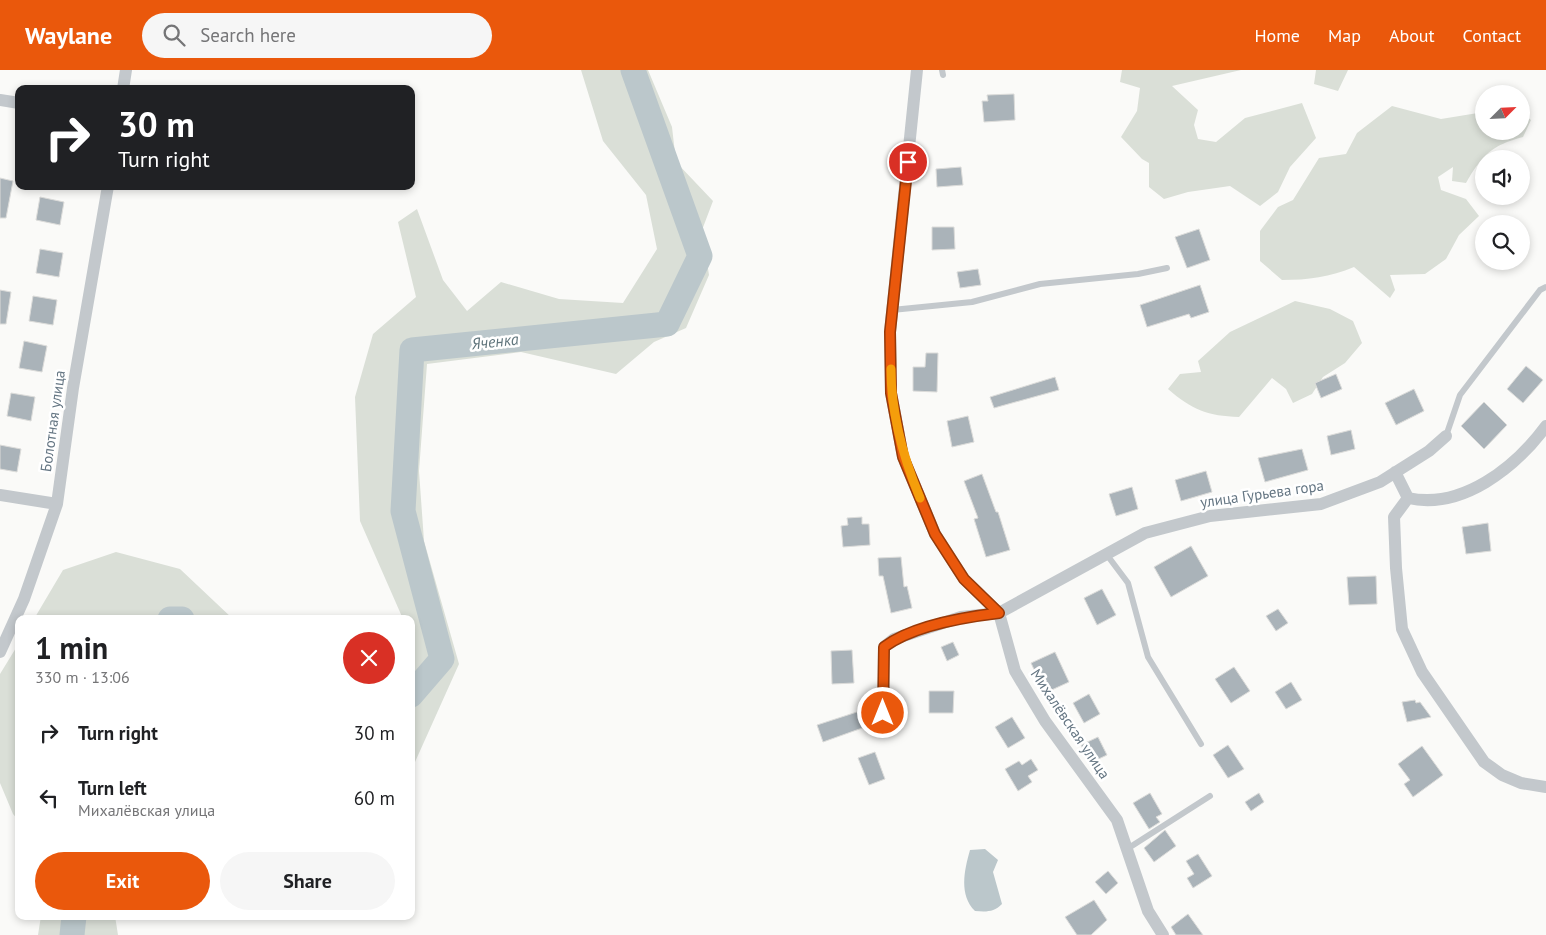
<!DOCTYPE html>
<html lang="en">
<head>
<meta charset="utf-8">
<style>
  :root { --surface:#fff; --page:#f6f6f6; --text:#202124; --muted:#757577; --accent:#ea580c }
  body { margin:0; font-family:"PT Sans",sans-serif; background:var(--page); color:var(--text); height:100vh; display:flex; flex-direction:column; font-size:19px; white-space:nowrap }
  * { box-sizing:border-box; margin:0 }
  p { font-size:16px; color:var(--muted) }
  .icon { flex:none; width:28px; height:28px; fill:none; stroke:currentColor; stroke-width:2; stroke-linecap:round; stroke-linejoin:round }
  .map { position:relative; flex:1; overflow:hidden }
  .panel { position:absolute; left:15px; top:545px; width:400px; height:305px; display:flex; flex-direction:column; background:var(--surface); border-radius:10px; box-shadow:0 2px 8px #0003 }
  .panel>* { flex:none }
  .guide { position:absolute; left:15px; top:15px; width:400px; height:105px; border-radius:10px; box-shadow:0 2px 8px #0003; background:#202124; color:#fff; overflow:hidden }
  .needle { width:32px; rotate:66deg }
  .buttons { position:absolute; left:1475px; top:15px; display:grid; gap:10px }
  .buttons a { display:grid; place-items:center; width:55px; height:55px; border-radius:50%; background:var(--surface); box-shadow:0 2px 8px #0003; font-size:25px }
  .pin { position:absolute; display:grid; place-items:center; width:42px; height:42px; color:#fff; margin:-21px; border:2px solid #fff; border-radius:50%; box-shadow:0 1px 5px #0007 }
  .me { position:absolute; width:55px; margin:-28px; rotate:0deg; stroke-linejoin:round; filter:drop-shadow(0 0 4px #0008) }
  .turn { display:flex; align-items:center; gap:18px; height:105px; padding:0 20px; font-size:22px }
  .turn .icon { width:65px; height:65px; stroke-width:2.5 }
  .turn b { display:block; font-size:35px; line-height:42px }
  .round { display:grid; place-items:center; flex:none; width:52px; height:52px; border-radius:26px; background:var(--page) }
  .summary { display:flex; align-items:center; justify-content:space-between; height:85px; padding:0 20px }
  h1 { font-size:30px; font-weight:800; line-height:38px }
  .button { display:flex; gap:10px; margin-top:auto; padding:10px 20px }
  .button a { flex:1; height:58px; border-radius:30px; background:var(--accent); color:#fff; font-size:20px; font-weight:800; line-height:58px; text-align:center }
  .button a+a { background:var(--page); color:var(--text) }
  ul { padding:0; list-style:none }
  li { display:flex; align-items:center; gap:15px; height:65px; padding:0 20px }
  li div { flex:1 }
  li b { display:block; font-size:19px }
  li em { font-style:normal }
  header { display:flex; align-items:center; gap:30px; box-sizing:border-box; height:70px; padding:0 25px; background:var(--accent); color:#fff }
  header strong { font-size:24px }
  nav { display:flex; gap:28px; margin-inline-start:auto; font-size:18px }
  .search { width:350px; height:45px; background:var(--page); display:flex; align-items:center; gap:12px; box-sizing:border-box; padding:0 18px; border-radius:28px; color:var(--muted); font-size:19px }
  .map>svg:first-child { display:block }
</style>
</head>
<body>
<header>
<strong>Waylane</strong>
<div class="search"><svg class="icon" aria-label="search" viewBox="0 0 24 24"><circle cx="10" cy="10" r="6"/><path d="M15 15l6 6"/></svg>Search here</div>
<nav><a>Home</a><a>Map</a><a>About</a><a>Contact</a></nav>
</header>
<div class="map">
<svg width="1546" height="865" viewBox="0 0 1546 865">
  <rect width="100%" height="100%" fill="#fafaf8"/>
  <!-- green -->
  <path fill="#dadfd7" d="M 581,0 L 648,0 L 672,57 L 676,92 L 713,131 L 702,160 L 709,205 L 686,258 L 654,272 L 616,304 L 521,282 L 427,294 L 419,401 L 424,471 L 459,594 L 411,701 L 411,549 L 403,549 L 360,451 L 355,327 L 373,264 L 416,227 L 398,152 L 417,139 L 443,210 L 467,241 L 501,212 L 559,229 L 623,233 L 657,179 L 646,125 L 603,71 Z
    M 1122,0 L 1241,0 L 1172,16 L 1198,40 L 1194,55 L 1198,69 L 1216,72 L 1245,48 L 1302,33 L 1316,68 L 1290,97 L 1278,122 L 1260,136 L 1230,116 L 1188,122 L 1164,129 L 1149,117 L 1149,93 L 1142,89 L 1121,67 L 1137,41 L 1140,18 L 1120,12 Z
    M 1316,0 L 1348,0 L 1338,21 L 1314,14 Z
    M 1392,36 L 1441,49 L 1484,42 L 1484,61 L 1521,61 L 1521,42 L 1531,50 L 1523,67 C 1492,75 1482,85 1466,113 L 1452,111 L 1453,97 L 1438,107 L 1441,120 L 1466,129 L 1479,146 L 1459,165 L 1446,189 L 1425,204 L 1390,205 L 1395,220 L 1390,228 L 1354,197 C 1330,207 1308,210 1282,210 L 1260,191 L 1260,161 L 1278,137 L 1293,130 L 1319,88 L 1346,84 L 1357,63 Z
    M 1295,231 L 1330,239 L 1353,251 L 1362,273 L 1345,293 L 1323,307 L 1312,324 L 1293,333 L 1286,319 L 1272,308 L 1239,347 C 1208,346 1192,340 1168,319 L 1180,304 L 1201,302 L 1198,291 L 1230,262 Z
    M 116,482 L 180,499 L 233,549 L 34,549 L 63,500 Z
    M 19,573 L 19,751 L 13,744 L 0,713 L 0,604 Z
    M 41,846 L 115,846 L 118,865 L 38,865 Z"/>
  <!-- water -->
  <path fill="#bbc7cb" d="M 985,779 L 998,790 L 993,802 L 1002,834 C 994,842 987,842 975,841 C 959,825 964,801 970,780 Z"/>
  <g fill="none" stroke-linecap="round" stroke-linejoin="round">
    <!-- river -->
    <path stroke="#bbc7cb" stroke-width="25" d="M 170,549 L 182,549
      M 411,625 L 442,589 L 403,441 L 412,280 L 667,254 L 700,186 L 633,0
      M 72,865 L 74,846"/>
  </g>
  <!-- building -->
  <path fill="#aab3b9" stroke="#dcdcda" d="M 1014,24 L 1015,50 L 984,52 L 982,31 L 988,31 L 987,25 Z
    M 961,97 L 963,115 L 937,117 L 936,99 Z
    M 0,108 L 13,111 L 6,148 L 0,148 Z
    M 40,127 L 64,132 L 60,155 L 36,150 Z
    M 932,157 L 954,157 L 955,179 L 932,180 Z
    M 1199,159 L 1210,190 L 1187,198 L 1175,167 Z
    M 40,179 L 63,183 L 59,207 L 36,203 Z
    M 978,199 L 981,215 L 960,218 L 957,202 Z
    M 1200,215 L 1209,242 L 1191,248 L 1189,244 L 1147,257 L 1140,235 Z
    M 0,220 L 11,222 L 6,254 L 0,254 Z
    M 33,226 L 57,230 L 53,255 L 29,251 Z
    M 24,271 L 47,276 L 42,302 L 19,298 Z
    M 926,283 L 938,283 L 937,322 L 913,321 L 913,297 L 925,297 Z
    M 1526,296 L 1543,310 L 1523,333 L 1507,319 Z
    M 1336,304 L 1342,319 L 1321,328 L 1315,313 Z
    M 1055,307 L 1059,320 L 994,338 L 990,327 Z
    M 1414,319 L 1424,341 L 1396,355 L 1385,333 Z
    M 11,323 L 35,327 L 31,351 L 7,346 Z
    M 1484,332 L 1507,355 L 1484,379 L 1461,356 Z
    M 968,346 L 974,372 L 952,377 L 947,351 Z
    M 1351,360 L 1355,379 L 1331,385 L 1327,366 Z
    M 0,375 L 21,379 L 17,402 L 0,399 Z
    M 1302,379 L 1308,400 L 1265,412 L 1258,388 Z
    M 1206,401 L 1212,422 L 1181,431 L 1175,410 Z
    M 982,404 L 996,442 L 998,442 L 1010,480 L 986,487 L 974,449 L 978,448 L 964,411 Z
    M 1132,417 L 1138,439 L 1116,446 L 1109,424 Z
    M 862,447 L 862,454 L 869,454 L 870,475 L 843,477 L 841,456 L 848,455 L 847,448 Z
    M 1488,453 L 1491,481 L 1466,484 L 1462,457 Z
    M 1191,476 L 1208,506 L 1171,527 L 1154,497 Z
    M 901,487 L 904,517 L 907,516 L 912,538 L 891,543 L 883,506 L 879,506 L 878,488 Z
    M 1376,506 L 1377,534 L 1349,535 L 1347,507 Z
    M 1102,519 L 1116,545 L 1097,555 L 1084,528 Z
    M 1278,539 L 1288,553 L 1276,561 L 1266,546 Z
    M 953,572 L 959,585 L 947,591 L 941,577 Z
    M 852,580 L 854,613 L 832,614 L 831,581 Z
    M 1055,582 L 1069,612 L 1045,623 L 1031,593 Z
    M 1234,597 L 1250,621 L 1231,633 L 1215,609 Z
    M 1291,612 L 1302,630 L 1286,639 L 1275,622 Z
    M 929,621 L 954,621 L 953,643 L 929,643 Z
    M 1089,624 L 1100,644 L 1084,653 L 1073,633 Z
    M 1415,630 L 1416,633 L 1420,632 L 1431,647 L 1407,652 L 1402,632 Z
    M 860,641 L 865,657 L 823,672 L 817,655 Z
    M 1012,647 L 1025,668 L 1008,678 L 995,657 Z
    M 1098,667 L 1107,685 L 1090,693 L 1081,675 Z
    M 1228,675 L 1244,699 L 1228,708 L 1213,685 Z
    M 1422,676 L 1443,705 L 1413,727 L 1404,714 L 1410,710 L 1398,694 Z
    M 875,682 L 885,709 L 869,715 L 858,688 Z
    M 1031,689 L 1038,700 L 1028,706 L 1032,712 L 1018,721 L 1005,699 L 1019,691 L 1022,695 Z
    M 1150,723 L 1162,744 L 1156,747 L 1160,752 L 1149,759 L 1133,733 Z
    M 1259,723 L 1264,732 L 1251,741 L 1245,732 Z
    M 1165,760 L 1176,776 L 1154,792 L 1144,778 Z
    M 1198,784 L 1212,806 L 1193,818 L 1187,808 L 1194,804 L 1186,791 Z
    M 1108,801 L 1118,813 L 1106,824 L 1095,812 Z
    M 1094,830 L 1107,850 L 1091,865 L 1077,865 L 1065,847 Z
    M 1188,844 L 1203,865 L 1176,865 L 1171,857 Z"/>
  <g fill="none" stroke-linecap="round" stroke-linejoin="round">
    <!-- service -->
    <path stroke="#c3c8cc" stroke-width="6" d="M 942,0 L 943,5
      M 892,240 L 972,232 L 1040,214 L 1138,204 L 1167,198
      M 1446,366 L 1460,325 L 1540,220 L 1546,217
      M 1107,485 L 1128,513 L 1148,587 L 1201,674
      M 1127,779 L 1210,726"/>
    <!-- minor -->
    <path stroke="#c3c8cc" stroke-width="12" d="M 917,0 L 890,262 L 891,323 L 903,387 L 935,464 L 964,509 L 999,543 L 1015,601 L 1045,651 L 1117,750 L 1148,841 L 1163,865
      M 123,19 L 126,0
      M 0,30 L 19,33
      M 1395,402 L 1408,428 C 1462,440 1515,398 1546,356
      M 0,425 L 57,434
      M 1408,428 L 1394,447 L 1396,498 L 1402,559 L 1422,602 L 1484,692 L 1502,705 L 1521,713 L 1546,717
      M 0,582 L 24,529 L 57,434 L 73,318 L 108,116
      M 883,660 L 884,577 L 894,569 L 961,547 L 999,543 L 1145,463 L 1210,446 L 1321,434 L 1380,412 L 1429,381 L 1446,366"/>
  </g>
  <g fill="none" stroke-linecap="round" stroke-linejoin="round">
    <!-- route casing -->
    <g stroke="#983908" stroke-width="12">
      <path id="route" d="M 883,643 L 884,577 C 912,556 965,547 999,543 L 964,509 L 935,464 L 903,387 L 891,323 L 890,262 L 908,92"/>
    </g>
    <!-- route -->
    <use href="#route" stroke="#ea580c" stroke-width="9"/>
    <!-- slow -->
    <path stroke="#f59e0b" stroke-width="9" d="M 891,299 C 891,344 903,387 920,428"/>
  </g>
  <g text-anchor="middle" stroke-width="5" stroke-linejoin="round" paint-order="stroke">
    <!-- street labels -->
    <g font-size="15" fill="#657683" stroke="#fff">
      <text transform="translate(53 351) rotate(-82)" y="5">Болотная улица</text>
      <text transform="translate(1262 424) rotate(-8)" y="5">улица Гурьева гора</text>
      <text transform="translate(1070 654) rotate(56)" y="5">Михалёвская улица</text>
    </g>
    <!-- water labels -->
    <g font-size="16" font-style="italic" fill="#60757c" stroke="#fff">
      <text transform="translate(495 271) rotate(-6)" y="6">Яченка</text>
    </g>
  </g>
</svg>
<div class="buttons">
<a><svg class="needle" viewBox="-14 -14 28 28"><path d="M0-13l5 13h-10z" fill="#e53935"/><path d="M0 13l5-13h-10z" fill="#757577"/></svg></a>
<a><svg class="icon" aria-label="sound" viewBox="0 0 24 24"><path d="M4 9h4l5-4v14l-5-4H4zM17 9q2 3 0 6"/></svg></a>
<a><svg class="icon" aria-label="search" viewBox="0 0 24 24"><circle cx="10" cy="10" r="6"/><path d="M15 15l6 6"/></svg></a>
</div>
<div class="pin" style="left:908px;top:92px;background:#d93025"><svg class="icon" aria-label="arrive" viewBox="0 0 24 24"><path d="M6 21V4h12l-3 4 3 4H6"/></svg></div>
<svg class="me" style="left:883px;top:643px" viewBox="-20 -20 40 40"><circle r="17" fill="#ea580c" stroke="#fff" stroke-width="3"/><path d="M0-11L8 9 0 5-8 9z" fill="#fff"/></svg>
<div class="guide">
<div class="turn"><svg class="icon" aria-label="right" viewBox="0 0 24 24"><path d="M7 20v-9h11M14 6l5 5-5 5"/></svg><div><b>30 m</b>Turn right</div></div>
</div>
<section class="panel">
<div class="summary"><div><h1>1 min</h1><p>330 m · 13:06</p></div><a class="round" style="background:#d93025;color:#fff"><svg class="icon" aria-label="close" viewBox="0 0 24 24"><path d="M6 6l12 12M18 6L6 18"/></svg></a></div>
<ul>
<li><svg class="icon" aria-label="right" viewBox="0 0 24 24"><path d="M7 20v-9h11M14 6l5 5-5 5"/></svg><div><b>Turn right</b></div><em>30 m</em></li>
<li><svg class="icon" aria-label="left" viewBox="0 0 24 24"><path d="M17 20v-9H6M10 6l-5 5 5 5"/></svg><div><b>Turn left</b><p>Михалёвская улица</p></div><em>60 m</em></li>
</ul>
<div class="button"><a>Exit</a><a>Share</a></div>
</section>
</div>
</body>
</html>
